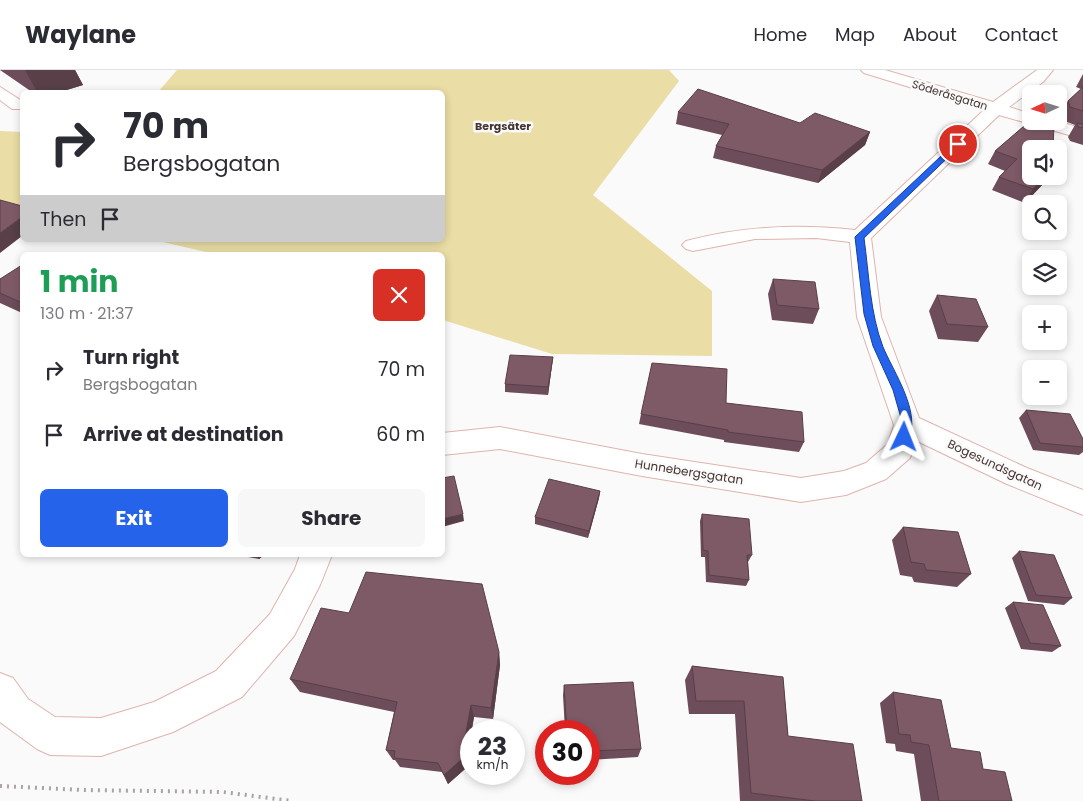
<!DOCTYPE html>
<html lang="en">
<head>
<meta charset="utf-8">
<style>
  :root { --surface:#fff; --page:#f7f7f7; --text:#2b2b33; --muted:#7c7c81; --line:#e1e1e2; --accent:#2563eb }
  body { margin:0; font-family:Poppins,sans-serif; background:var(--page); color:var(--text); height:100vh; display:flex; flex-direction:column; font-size:19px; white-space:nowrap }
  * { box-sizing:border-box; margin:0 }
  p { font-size:16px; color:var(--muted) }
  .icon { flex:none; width:28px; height:28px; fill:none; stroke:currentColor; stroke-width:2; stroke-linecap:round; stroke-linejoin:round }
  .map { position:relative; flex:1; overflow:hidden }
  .side { position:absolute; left:20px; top:182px; width:425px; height:305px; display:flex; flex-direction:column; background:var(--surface); border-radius:8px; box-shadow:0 2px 8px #0003 }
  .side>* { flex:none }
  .guide { position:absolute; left:20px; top:20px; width:425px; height:152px; border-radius:8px; box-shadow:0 2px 8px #0003; background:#fff; color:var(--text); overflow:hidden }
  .needle { width:32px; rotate:266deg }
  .fabs { position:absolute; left:1022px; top:15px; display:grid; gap:10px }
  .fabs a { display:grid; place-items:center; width:45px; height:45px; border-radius:8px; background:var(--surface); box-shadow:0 2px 8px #0003; font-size:25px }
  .speed { position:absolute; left:460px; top:650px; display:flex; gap:10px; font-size:25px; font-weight:700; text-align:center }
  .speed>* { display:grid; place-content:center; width:65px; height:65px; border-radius:50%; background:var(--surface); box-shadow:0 2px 8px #0003; line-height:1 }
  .speed small { font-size:12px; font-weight:400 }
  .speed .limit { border:8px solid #d22; background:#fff; color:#111 }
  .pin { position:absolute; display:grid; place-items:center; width:42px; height:42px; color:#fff; margin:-21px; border:2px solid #fff; border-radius:50%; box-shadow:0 1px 5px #0007 }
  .me { position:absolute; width:55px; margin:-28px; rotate:2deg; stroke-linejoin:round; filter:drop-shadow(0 0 4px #0008) }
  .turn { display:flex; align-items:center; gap:18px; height:105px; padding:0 20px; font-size:22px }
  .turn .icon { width:65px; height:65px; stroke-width:2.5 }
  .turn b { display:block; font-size:35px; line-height:42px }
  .then { display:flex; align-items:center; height:48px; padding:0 20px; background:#0003; gap:10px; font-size:19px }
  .round { display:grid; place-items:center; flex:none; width:52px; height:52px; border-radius:8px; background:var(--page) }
  .head { display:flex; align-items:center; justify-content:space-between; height:85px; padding:0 20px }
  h1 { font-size:30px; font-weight:700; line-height:38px; color:#1e9e55 }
  .button { display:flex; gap:10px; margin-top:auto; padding:10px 20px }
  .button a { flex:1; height:58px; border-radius:8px; background:var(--accent); color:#fff; font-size:20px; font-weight:700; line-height:58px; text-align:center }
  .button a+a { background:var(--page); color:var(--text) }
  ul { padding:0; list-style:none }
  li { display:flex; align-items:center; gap:15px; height:65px; padding:0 20px }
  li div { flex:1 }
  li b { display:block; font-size:19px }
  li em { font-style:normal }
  header { display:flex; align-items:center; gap:30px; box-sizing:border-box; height:70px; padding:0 25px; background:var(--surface); border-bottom:1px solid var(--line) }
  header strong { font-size:24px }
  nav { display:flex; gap:28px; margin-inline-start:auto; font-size:18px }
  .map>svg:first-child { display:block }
</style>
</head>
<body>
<header>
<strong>Waylane</strong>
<nav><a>Home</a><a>Map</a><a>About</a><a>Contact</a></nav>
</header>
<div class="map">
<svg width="1083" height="731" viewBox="0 0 1083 731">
  <rect width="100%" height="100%" fill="#fafafa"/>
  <!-- green -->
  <path fill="#eadda5" d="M 177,0 L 669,0 L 679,11 L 593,125 L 712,221 L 712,286 L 552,284 L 443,250 L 442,185 L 219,185 L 154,170 L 442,170 L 442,22 L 158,22 Z
    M 0,61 L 22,62 L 22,140 L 0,135 Z"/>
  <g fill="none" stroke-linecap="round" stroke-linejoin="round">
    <!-- minor casing -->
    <g stroke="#deb4ad" stroke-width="2">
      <path id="minor" d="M 861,0 L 885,0 L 993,32 L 1037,0 L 1053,0 L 1043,12 L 1009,37 L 1031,44 L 1031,51 L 1058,51 L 1083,59 L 1083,69 L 999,45 L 871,168 L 881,247 L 919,348 L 1027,398 L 1083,420 L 1083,445 L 1007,414 L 917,371 L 910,388 L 886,409 L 846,425 L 801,432 L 642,406 L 500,379 L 442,385 L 442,363 L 500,357 L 642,384 L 801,408 L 844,401 L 866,393 L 888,374 L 894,355 L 857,247 L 850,172 L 816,168 L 755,169 L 693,181 L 686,179 L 682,175 L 686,171 C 744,156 796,154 855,160 L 984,40 L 864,3 Z
        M 0,17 L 22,31 L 22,39 L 12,39 L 0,30 Z
        M 300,485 L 332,485 L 320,515 L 294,566 L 242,627 L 173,662 L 101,686 L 50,685 L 37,679 L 0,652 L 0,603 L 13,608 L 28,629 L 55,647 L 101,648 L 154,632 L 216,601 L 270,544 L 295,499 Z"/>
    </g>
    <!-- path -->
    <path stroke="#aaa3a2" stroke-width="4" stroke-dasharray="2 5" stroke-linecap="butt" d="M 0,716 L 83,720 L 223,722 L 292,731"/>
    <!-- minor -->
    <use href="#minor" fill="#fff" fill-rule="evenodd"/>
  </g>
  <!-- wall -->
  <path fill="#6c4d59" d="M 0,0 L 75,0 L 83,15 L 60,22 L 32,22 Z
    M 1083,4 L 1083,75 L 1070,71 L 1068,67 L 1075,55 L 1062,50 L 1060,44 L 1068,31 L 1081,19 L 1076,17 Z
    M 678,42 L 800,53 L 870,62 L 865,75 L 818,113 L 713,88 L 716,76 L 722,65 L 676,54 Z
    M 1031,50 L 1031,106 L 1048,106 L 1043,114 L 1025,133 L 992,120 L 999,107 L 1005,101 L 988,94 L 995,81 Z
    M 22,196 L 22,243 L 0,233 L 0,209 Z
    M 773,209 L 819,239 L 813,254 L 772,250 L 768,224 Z
    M 937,225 L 988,257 L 978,272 L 938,269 L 929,241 Z
    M 553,287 L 552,295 L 548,325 L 505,322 L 505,314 Z
    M 726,333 L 804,372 L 799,382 L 724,372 L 724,370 L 639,354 L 641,344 Z
    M 1026,340 L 1083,369 L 1083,382 L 1079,385 L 1033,380 L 1019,348 Z
    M 600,421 L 599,428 L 588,468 L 535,454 L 535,447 Z
    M 702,444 L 752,485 L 748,492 L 749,510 L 746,516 L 706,512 L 705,487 L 701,487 L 700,451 Z
    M 903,457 L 971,504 L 957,517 L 914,512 L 912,507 L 900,505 L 892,470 Z
    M 1019,481 L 1072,528 L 1064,535 L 1028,531 L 1012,488 Z
    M 238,485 L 264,485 L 259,489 Z
    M 1013,532 L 1061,576 L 1052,582 L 1021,579 L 1005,538 Z
    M 499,582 L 500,595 L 493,649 L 474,647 L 465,699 L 448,714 L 442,702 L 400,697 L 395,690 L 393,690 L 386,680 L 394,642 L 300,622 L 290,609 Z
    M 692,596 L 783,607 L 788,666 L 862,731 L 740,731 L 735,644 L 689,644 L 685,610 Z
    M 564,615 L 641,679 L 638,687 L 589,690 L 589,661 L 565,661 L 563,625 Z
    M 893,622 L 951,678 L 983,699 L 1012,731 L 921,731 L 914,684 L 896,681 L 895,674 L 886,673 L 880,633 Z"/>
  <!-- shaded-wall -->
  <path fill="#583f48" d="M 25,0 L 75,0 L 83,15 L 60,22 L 37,22 Z
    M 870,62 L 865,75 L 818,113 L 822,100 Z
    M 1046,106 L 1048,106 L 1043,114 L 1025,133 L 1033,119 Z
    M 22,147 L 22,166 L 0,183 L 0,163 Z
    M 553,287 L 552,295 L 548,325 L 548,317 Z
    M 600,421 L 599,428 L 588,468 L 589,461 Z
    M 463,444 L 464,451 L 442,457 L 442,449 Z
    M 257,485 L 264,485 L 259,489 Z
    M 499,582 L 500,595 L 493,649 L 491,638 Z
    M 471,635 L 474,647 L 465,699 L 448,714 L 444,705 Z"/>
  <!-- building -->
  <path fill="#7e5a67" stroke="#583f48" d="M 1083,17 L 1083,41 L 1070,37 L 1068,31 Z
    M 698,19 L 800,53 L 815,43 L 870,62 L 822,100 L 716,76 L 729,54 L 678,42 Z
    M 1031,50 L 1031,51 L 1037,51 L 1051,56 L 1054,54 L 1053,79 L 1031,79 L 1031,106 L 1046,106 L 1033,119 L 999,107 L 1017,89 L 995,81 Z
    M 1077,53 L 1083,54 L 1083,58 L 1078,57 Z
    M 0,130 L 22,136 L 22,147 L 0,163 Z
    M 22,195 L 22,230 L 20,232 L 0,223 L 0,209 Z
    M 773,209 L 815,212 L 819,239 L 777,235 Z
    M 937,225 L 976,229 L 988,257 L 947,254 Z
    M 510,285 L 553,287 L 548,317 L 505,314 Z
    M 652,293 L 727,299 L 726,333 L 802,342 L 804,372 L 728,362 L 728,360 L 641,344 Z
    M 1026,340 L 1070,344 L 1083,369 L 1083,377 L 1040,373 Z
    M 454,406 L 463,444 L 442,449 L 442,408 Z
    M 549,409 L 600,421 L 589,461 L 535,447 Z
    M 702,444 L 749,449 L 752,485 L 747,485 L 749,510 L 709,505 L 708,481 L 703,480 Z
    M 903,457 L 958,462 L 971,504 L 926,500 L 924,494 L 911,492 Z
    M 1019,481 L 1054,485 L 1072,528 L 1036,525 Z
    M 366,502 L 482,514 L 499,582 L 491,638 L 471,635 L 461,690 L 444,705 L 438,693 L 394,688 L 395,681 L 386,680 L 397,632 L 290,609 L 321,538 L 349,543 Z
    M 1013,532 L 1043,535 L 1061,576 L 1030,573 Z
    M 692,596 L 783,607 L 788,666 L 853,674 L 862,731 L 815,731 L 751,723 L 744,631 L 696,631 Z
    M 633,612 L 641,679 L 589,681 L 589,661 L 567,661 L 564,615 Z
    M 893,622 L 941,630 L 951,678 L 980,682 L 983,699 L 1005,702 L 1012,731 L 939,731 L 929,675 L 911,672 L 910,665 L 899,664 Z"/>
  <!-- route -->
  <path fill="#2563eb" stroke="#184099" d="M 956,72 L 962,74 L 864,168 C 869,204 870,243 883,277 C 894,303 922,343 908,371 L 904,372 L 898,367 L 903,355 L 893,320 L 873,276 L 864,244 L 855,167 Z"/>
  <g text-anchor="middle" stroke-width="5" stroke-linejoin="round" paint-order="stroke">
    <!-- far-street labels -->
    <g font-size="11" fill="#453431" stroke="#fafafa">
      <text transform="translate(950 25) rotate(17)" y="4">Söderåsgatan</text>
    </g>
    <!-- far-neighbourhood labels -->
    <g font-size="11" font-weight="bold" fill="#453431" stroke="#fafafa">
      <text x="503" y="60">Bergsäter</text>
    </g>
    <!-- street labels -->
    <g font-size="12" fill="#453431" stroke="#fafafa">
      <text transform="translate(995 395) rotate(25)" y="4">Bogesundsgatan</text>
      <text transform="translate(689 402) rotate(9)" y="4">Hunnebergsgatan</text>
    </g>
  </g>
</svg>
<div class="fabs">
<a><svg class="needle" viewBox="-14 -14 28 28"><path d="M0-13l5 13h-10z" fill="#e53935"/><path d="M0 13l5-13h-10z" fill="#7c7c81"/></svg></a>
<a><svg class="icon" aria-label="sound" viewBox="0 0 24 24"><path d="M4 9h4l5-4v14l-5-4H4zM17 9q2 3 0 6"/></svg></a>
<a><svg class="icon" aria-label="search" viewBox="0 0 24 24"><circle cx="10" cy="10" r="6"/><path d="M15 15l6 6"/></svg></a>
<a><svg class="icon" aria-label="layers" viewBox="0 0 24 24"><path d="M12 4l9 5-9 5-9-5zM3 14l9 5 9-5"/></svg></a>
<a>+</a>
<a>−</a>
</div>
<div class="speed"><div>23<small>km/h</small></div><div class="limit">30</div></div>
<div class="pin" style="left:958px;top:74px;background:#d93025"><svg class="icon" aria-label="arrive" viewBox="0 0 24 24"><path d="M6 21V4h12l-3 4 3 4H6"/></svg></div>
<svg class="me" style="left:904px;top:367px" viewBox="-20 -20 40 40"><path d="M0-17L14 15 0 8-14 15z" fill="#2563eb" stroke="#fff" stroke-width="4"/></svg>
<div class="guide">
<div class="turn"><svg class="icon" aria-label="right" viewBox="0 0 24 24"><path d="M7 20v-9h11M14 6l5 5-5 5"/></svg><div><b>70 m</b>Bergsbogatan</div></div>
<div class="then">Then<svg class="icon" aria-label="arrive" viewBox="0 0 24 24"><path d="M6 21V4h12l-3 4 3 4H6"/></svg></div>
</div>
<section class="side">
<div class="head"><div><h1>1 min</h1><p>130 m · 21:37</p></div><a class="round" style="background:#d93025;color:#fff"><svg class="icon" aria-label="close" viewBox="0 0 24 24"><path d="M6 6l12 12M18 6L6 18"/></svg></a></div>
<ul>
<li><svg class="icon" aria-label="right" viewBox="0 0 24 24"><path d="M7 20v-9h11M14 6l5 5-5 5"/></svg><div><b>Turn right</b><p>Bergsbogatan</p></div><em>70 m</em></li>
<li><svg class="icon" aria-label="arrive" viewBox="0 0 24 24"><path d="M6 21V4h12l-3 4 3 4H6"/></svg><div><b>Arrive at destination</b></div><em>60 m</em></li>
</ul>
<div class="button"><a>Exit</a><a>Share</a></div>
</section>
</div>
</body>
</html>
